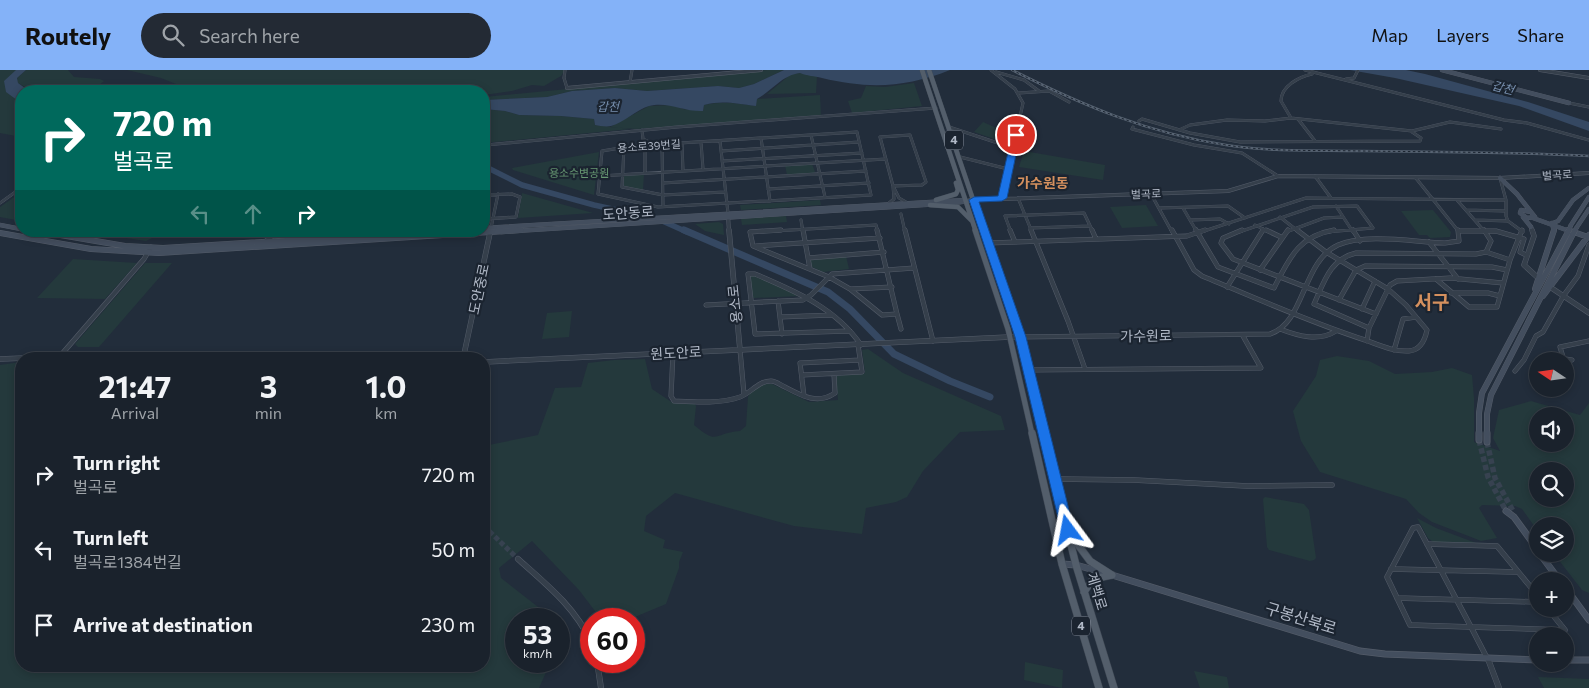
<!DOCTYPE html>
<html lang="en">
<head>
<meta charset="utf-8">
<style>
  :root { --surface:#1a222c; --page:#232a34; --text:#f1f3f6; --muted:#9fa4a9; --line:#383f48; --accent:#84b2f8 }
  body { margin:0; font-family:Commissioner,"Noto Sans KR",sans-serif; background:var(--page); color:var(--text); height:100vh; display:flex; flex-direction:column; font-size:19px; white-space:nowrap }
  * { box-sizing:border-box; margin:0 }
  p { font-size:16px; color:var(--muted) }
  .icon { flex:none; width:28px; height:28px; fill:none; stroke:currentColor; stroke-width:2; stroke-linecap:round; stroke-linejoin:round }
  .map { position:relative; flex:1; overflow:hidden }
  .drawer { position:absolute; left:15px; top:282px; width:475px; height:320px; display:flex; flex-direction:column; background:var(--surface); border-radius:20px; box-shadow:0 2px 8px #0003,0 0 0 1px var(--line) }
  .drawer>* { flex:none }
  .banner { position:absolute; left:15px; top:15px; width:475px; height:152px; border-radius:20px; box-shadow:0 2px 8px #0003,0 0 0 1px var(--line); background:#00695c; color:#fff; overflow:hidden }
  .needle { width:32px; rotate:283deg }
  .fabs { position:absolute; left:1529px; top:282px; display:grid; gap:10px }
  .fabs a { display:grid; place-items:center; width:45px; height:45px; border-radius:50%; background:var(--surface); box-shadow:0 2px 8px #0003,0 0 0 1px var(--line); font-size:25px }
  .speed { position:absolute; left:505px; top:538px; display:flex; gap:10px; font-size:25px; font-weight:700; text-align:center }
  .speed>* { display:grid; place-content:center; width:65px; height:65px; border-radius:50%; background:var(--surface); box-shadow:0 2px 8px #0003,0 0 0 1px var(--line); line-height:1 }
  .speed small { font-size:12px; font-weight:400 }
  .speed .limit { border:8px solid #d22; background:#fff; color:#111 }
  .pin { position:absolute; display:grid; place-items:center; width:42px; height:42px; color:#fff; margin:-21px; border:2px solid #fff; border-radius:50%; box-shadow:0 1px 5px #0007 }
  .me { position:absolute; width:55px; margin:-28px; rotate:347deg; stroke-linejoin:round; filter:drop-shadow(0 0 4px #0008) }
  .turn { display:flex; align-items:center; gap:18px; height:105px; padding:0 15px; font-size:22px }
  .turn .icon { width:65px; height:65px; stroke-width:2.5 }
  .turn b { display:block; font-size:35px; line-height:42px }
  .lanes { display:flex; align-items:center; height:48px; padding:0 15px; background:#0003; justify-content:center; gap:25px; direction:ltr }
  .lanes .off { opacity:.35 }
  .eta { display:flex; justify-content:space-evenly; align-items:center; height:85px; text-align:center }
  .eta b { font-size:30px; font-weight:700; line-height:35px }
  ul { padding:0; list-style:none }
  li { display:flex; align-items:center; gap:15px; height:75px; padding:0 15px }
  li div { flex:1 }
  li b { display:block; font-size:19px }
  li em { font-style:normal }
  header { display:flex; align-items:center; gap:30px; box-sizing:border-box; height:70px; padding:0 25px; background:var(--accent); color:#111 }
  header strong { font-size:24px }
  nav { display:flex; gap:28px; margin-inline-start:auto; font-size:18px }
  .search { width:350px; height:45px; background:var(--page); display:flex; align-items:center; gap:12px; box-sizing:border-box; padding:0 18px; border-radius:28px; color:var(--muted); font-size:19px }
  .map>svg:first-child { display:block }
</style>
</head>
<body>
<header>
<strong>Routely</strong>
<div class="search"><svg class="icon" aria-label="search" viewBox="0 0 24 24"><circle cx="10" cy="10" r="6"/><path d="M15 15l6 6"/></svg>Search here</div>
<nav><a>Map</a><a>Layers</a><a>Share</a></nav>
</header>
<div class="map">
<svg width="1589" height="618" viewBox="0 0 1589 618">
  <rect width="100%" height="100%" fill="#222d3b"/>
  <!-- green -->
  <path fill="#24393c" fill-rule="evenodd" d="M 0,0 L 16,0 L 21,33 L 21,67 L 0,63 Z
    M 26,0 L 68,0 L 74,7 L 100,9 L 104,11 L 97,17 L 118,21 L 27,21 L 25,17 L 18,13 L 17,8 Z
    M 127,0 L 565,0 L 561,6 L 544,16 L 532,15 L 512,21 L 484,25 L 484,21 L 212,21 L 212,18 L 176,14 L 161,8 Z
    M 767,0 L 784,0 L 754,14 L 739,18 L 718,16 L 647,21 L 615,18 L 572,21 L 547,27 L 484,30 L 484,27 Z
    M 800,3 L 817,6 L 816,23 L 767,24 L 791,4 Z
    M 914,13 L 922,36 L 852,43 L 848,31 L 861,28 L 866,16 L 885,17 Z
    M 820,25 L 821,45 L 637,59 L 610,57 L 649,36 L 674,35 L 683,39 L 703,41 L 704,35 C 722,31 737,33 755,36 L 757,29 Z
    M 484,39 L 505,41 L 519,45 L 561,46 L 594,49 L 595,55 L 631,59 L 484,73 Z
    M 983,52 L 1010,64 L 1009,74 L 974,62 Z
    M 1024,81 L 1105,95 L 1103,110 L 1019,97 Z
    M 599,82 L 594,125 L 513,100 L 512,98 Z
    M 812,94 L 815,102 L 813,103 L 787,105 L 785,95 Z
    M 644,104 L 643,120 L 624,116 L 624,106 Z
    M 20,123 L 21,151 L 0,147 L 0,137 Z
    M 522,123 L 593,143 L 518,148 Z
    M 820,130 L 821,135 L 741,140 L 740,135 Z
    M 1146,135 L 1158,156 L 1122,158 L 1110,137 Z
    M 1433,140 L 1451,162 L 1450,167 L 1430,168 L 1427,165 L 1419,165 L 1401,141 Z
    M 786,146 L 787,152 L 742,155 L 741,149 Z
    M 719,152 L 723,154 L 724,165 L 705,161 L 695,154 Z
    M 80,161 L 158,161 L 152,168 L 146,171 Z
    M 846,186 L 849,199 L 823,202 L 812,197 L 809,189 Z
    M 73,189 L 137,193 L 105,229 L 37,228 Z
    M 145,193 L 172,193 L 99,277 L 78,277 L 75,274 Z
    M 752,204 L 801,226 L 754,228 L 752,227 L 750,205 Z
    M 572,241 L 569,267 L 542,269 L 547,243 Z
    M 868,279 L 903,303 L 1001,346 L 1005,360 L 960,362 L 923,401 L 907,427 L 896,432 L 866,438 L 862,464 L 794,456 L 675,423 L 646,446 L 644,461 L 665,470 L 663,478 L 683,482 L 679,492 L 679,498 L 666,534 L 630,549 L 601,549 L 579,520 L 532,471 L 499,498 L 501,508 L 547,544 L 549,549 L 516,549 L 516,591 L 551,591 L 539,618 L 0,618 L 0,295 L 21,292 L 21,596 L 484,596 L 484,376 L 538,365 L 555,318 L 581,317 L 588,293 L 614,290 L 645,289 L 652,319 L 673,333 L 694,333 L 696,336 L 694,355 C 719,376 713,363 740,361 L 746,356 L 748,327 L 753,319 L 761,314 L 772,314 L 809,332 L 838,330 L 836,306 L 865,303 L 862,280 Z
    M 1337,286 L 1369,291 L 1395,304 L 1432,302 L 1452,298 L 1472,305 L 1474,328 L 1474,372 L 1500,381 L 1493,368 L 1499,340 L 1531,331 L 1580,345 L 1589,333 L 1589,523 L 1582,520 L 1554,484 L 1565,484 L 1565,456 L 1538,456 L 1537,460 L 1522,439 L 1515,436 L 1482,435 L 1479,438 L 1497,468 L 1481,471 L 1471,467 L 1432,452 L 1419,443 L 1406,429 L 1320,402 L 1301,371 L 1293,341 L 1316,306 L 1320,290 ZM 1538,346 L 1565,346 L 1565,374 L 1538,374 ZM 1538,401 L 1565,401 L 1565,429 L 1538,429 Z
    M 1265,427 L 1304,434 L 1309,440 L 1316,488 L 1314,490 L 1310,491 L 1269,480 L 1267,477 L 1263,429 Z
    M 1417,448 L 1436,458 L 1476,473 L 1433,472 L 1428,468 Z
    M 1025,592 L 1063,600 L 1062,618 L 1024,610 Z
    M 1194,601 L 1227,607 L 1229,618 L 1200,618 Z
    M 1538,607 L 1589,609 L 1589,618 L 1544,618 Z"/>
  <!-- water -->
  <path fill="#354862" d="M 16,0 L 26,0 L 17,8 L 18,13 L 29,21 L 21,21 L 21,33 L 6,22 L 4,11 Z
    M 784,0 L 950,0 C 905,18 868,19 822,8 C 814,6 807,6 800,3 C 782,5 772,21 757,29 L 756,36 C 736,34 724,30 704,35 L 703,41 C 684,42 668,31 649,36 C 636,40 625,52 611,56 C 606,57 600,56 595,55 L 594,49 L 561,46 L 519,45 L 505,41 L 484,39 L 484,30 L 547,27 L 572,21 L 615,18 L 647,21 L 718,16 L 739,18 L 754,14 Z
    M 1350,0 L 1406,0 L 1425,4 L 1528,32 L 1589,52 L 1589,61 L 1519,36 L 1395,8 Z"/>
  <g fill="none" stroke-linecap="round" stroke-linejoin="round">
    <!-- river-far1 -->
    <path stroke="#354862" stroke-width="5.5" d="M 484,96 L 522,115 L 594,135 L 658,149 L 687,162"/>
    <!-- river -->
    <path stroke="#354862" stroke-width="7" d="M 684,160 L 828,222 L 850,239 L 894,284 L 950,311 L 990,327"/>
    <!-- tertiary-tunnel -->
    <path stroke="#374250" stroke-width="5" stroke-dasharray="5 2.5" stroke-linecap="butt" d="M 484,456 L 518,489"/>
    <!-- secondary-tunnel -->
    <path stroke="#374250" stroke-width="5.5" stroke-dasharray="5.5 3" stroke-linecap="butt" d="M 1479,370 L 1488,407 L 1506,441
      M 1487,372 L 1495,408 L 1513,441"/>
    <!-- minor-far2 casing -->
    <g stroke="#545c69" stroke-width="3">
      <path id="minor-far2" d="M 565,0 L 564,8 L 567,18
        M 991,0 L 1015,19 L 1023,33 L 1002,129
        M 1305,0 L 1504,50 L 1527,53 L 1589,70
        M 996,2 L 1024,10 L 1039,21
        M 1346,9 L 1354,8 L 1358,0
        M 630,12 L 632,0
        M 1019,23 L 1049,21 L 1069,32
        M 1569,33 L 1589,37
        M 1291,48 L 1281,31 C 1281,16 1299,7 1312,4
        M 1298,49 L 1315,71
        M 1139,51 L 1142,49 L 1190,63 L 1240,72 L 1420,71 L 1421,68 L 1412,62
        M 949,57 L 1013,78
        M 1133,57 L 1132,59 L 1194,75 L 1242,83 L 1278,106
        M 642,60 L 643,69 L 656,75
        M 1179,60 L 1190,55 L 1227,50 L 1265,51 L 1291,48 L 1412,61 L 1450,52 L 1501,59
        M 857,62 L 871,125 L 658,137 L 598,124 L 602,81 L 632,76 Z
        M 811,65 L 825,127
        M 910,65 L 926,112 L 922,115 L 893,116 L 880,67 Z
        M 761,68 L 770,131
        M 720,71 L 728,143
        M 701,72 L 703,99
        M 682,74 L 683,101
        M 486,75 L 677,57 L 936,38
        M 662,75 L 663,137
        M 645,76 L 645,103
        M 624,77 L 622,117 L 663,125 L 725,122
        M 721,81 L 859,72
        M 960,87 L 1008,99
        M 722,91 L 862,83
        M 600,106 L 886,89
        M 1315,106 L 1331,128
        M 1415,107 L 1459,162
        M 1500,108 L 1506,130 L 1506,146 L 1508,151 L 1523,162
        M 663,113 L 866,101
        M 893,116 L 899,128 L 906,132
        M 768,119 L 869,113
        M 1151,124 L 1172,162
        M 484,125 L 512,124 L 520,127 L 516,147 L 484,149
        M 1018,128 L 1032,162
        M 1457,130 L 1485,162
        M 0,133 L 21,118
        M 889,133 L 894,129 L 893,116
        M 1336,136 L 1353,162
        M 1159,138 L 1228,136 L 1245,148
        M 1183,138 L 1197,162
        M 1466,140 L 1505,141
        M 901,144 L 905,162
        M 1280,147 L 1299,162
        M 801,150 L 803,162
        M 1190,150 L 1220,149 L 1229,154
        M 1475,150 L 1508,151
        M 1255,155 L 1269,162
        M 491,158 L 498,124
        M 1030,158 L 1090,156
        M 1459,161 L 1498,162
        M 282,162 L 290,161
        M 759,162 L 876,155 L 878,162
        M 1011,162 L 1005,146 L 1084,143 L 1093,162
        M 1201,162 L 1306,128 L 1506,130
        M 1239,162 L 1313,137 L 1357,136 L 1373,158
        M 1286,162 L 1324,148 L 1343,147
        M 1327,162 L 1373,158"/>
    </g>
    <!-- minor-far1 casing -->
    <g stroke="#545c69" stroke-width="5">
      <path id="minor-far1" d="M 781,160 L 750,162 L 753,176 L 829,207 L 850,219 L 882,245 L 897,244
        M 803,160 L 810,199
        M 877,160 L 897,244
        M 905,160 L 933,271
        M 1010,160 L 1015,172
        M 1031,160 L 1068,251 L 1085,299
        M 1092,160 L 1096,169
        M 1172,160 L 1194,200 L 1202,206 C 1256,228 1309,252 1365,270 C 1379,275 1394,282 1409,281 C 1421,280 1425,270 1427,260 L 1406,235 L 1388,219 L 1326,182 L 1297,160
        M 1196,160 L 1218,197 L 1274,218 C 1289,189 1298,166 1334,160
        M 1242,160 L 1223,168 L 1221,173 L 1233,189 L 1376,244
        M 1266,160 L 1281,167
        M 1353,160 L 1360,171
        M 1459,161 L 1496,161 L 1524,169 L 1520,182 L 1526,185
        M 275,162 L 290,161
        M 266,171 L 274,165
        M 1429,172 L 1458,209
        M 988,173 L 1187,166 L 1205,160
        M 756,176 L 880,168
        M 1486,182 L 1510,190
        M 808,188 L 884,182
        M 1260,200 L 1288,160
        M 1436,209 L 1469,237 L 1497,237 L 1510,190 L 1522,160
        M 1227,217 L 1263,160
        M 850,219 L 892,217
        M 1451,223 L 1488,223 L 1500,226
        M 1339,230 L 1356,200 L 1365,196 L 1492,197 L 1507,200
        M 778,231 L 782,264
        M 706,235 L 803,230 L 811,225 L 832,204 L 914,198
        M 1362,239 L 1375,211
        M 897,244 L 901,259
        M 780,247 L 832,245
        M 1369,258 L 1314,234 C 1324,212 1330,189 1356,183 L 1476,184 L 1486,182 L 1491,171 L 1484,160
        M 1280,259 C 1298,266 1319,272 1336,261
        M 850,261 L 755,264 L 748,204 L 755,204 C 795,221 836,238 861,275
        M 1010,267 L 1270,264 C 1305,253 1302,191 1338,175 C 1366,163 1414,172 1445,173 L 1459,171 L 1458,160
        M 1367,271 L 1369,258 L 1390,215 L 1397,211 L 1450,208 L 1503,213
        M 740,280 L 744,324
        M 1394,280 L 1403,249 L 1416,247
        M 673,283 L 671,326 L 674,331 C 694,332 721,334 740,327 C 751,323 758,311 771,311 C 776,311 780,315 785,317 C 802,326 818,335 835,323 L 834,304
        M 61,285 L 144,189 L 151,177
        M 1552,287 L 1572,290
        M 1563,287 L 1560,277 L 1589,271
        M 1028,300 L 1261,298 L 1243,266
        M 1515,301 L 1524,290 L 1536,266 L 1543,262 L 1564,225 L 1578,206 L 1589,175
        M 802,305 L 862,302 L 858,275
        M 804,326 L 800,293 L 860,290"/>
    </g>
    <!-- minor casing -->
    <g stroke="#545c69" stroke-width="5.5">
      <path id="minor" d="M 1055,409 L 1134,410 L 1247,416 L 1332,415
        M 1418,457 L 1471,557 L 1410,555 L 1387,507 L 1413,458 Z
        M 1427,474 L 1497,476 L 1538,526
        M 1391,499 L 1517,502
        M 1397,528 L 1538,532
        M 1471,557 L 1565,560 L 1548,539
        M 1471,557 L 1487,588"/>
    </g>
    <!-- tertiary-far2 casing -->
    <g stroke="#545c69" stroke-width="4">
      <path id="tertiary-far2" d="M 1540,0 L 1589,8
        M 567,18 L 761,0
        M 974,130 L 1228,121 L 1278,106 L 1500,108 L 1589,103
        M 728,145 L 729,162
        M 1531,157 L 1533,162"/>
    </g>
    <!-- tertiary-far1 casing -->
    <g stroke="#545c69" stroke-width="5.5">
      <path id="tertiary-far1" d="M 729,160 L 740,280
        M 1532,160 L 1534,166 L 1524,195 L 1536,206
        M 1553,219 L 1589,243
        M 0,289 L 75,286 L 150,289
        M 463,289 L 490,163
        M 484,292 L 1010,267"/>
    </g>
    <!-- tertiary casing -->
    <g stroke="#545c69" stroke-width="6">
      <path id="tertiary" d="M 518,489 C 546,514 575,537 591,572
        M 1488,589 L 1499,618
        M 597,591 L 601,618"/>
    </g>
    <!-- secondary-far2 casing -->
    <g stroke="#545c69" stroke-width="4.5">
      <path id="secondary-far2" d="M 1442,0 L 1569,33
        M 1500,108 L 1517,124 L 1531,142
        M 1521,140 L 1531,142 L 1535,147 L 1527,148 L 1520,143 Z
        M 1523,147 L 1531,157
        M 1533,148 L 1572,162
        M 1552,153 L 1554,162
        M 1553,153 L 1558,151 L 1573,130 L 1589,118
        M 0,155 L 21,159
        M 1571,155 L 1589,127
        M 1577,157 L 1589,139
        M 484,158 L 965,130
        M 37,161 L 40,162
        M 431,162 L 439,161
        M 501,162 L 955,133 L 974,130"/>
    </g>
    <!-- secondary-far1 casing -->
    <g stroke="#545c69" stroke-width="6">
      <path id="secondary-far1" d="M 1568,160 L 1588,167
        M 37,161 L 125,176 L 163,178 L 439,161
        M 0,163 L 91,179 L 159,183 L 521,160
        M 1535,219 L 1554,160
        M 1543,226 L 1589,165
        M 1479,364 L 1479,343 L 1482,323 L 1568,162
        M 1487,364 L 1487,344 L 1491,325 L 1573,164"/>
    </g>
    <!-- secondary casing -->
    <g stroke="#545c69" stroke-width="7">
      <path id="secondary" d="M 1479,363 L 1479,370
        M 1487,363 L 1487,372
        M 1506,441 L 1514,447 L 1538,480
        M 1540,484 L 1560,511
        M 1062,494 L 1076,495 L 1112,505 L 1360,581 L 1385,584 L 1538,590
        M 1565,517 L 1589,550
        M 1565,590 L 1589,590"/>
    </g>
    <!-- primary-far2 casing -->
    <g stroke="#3f4854" stroke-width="5">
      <path id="primary-far2" d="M 922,0 L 976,162
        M 929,0 L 984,162
        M 936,130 L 956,124 L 958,120 L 956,113
        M 930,135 L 958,137 L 972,151"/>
    </g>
    <!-- primary-far1 casing -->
    <g stroke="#3f4854" stroke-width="6">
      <path id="primary-far1" d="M 975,160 L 1008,259 L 1032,364
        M 984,160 L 1020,267 L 1044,364"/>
    </g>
    <!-- primary casing -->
    <g stroke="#3f4854" stroke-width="8">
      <path id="primary" d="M 1032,363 L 1062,494 L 1099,618
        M 1043,363 L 1076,495 L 1114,618
        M 1070,464 L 1090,491 L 1112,505
        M 1084,522 L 1093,509 L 1112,505"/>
    </g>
    <!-- minor-far2 -->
    <use href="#minor-far2" stroke="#353f4b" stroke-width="2.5"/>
    <!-- minor-far1 -->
    <use href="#minor-far1" stroke="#353f4b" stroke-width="4"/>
    <!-- minor -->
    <use href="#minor" stroke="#353f4b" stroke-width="4.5"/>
    <!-- tertiary-far2 -->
    <use href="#tertiary-far2" stroke="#353f4b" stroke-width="3"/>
    <!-- tertiary-far1 -->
    <use href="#tertiary-far1" stroke="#353f4b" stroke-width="4.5"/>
    <!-- tertiary -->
    <use href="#tertiary" stroke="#353f4b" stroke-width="5"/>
    <!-- secondary-far2 -->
    <use href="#secondary-far2" stroke="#434e5e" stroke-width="4"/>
    <!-- secondary-far1 -->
    <use href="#secondary-far1" stroke="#434e5e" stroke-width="5"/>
    <!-- secondary -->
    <use href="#secondary" stroke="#434e5e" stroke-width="5.5"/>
    <!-- primary-far2 -->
    <use href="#primary-far2" stroke="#535e6b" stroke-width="4.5"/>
    <!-- primary-far1 -->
    <use href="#primary-far1" stroke="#535e6b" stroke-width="5"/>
    <!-- primary -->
    <use href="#primary" stroke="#535e6b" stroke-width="7"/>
    <!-- rail casing -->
    <g stroke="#576372" stroke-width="2.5">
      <path id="rail" d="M 1012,0 C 1082,35 1147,63 1226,75 C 1270,82 1316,80 1362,81 C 1437,82 1513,82 1589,86"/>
    </g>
    <!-- rail -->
    <use href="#rail" stroke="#1b2430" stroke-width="1" stroke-dasharray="2.5" stroke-linecap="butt"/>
    <!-- secondary-bridge-far1 casing -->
    <g stroke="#545c69" stroke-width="4.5" stroke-linecap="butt">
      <path id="secondary-bridge-far1" d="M 1568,162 L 1571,155
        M 1574,162 L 1577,157"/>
    </g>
    <!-- secondary-bridge casing -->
    <g stroke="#545c69" stroke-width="6" stroke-linecap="butt">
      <path id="secondary-bridge" d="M 1568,162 L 1569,160
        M 1573,164 L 1575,160"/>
    </g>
    <!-- secondary-bridge-far1 -->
    <use href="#secondary-bridge-far1" stroke="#434e5e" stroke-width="4"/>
    <!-- secondary-bridge -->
    <use href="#secondary-bridge" stroke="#434e5e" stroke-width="5"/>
  </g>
  <!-- route -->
  <path fill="#1a73e8" stroke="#114b97" d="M 1016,62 L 1020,65 L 1007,128 L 1002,131 L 979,132 L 1026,267 L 1074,460 L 1072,464 L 1068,466 L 1063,464 L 1061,460 L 1015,267 L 969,130 L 974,127 L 998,126 L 1012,65 Z"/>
  <g text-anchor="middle" stroke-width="4.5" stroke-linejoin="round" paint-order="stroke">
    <!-- far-street labels -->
    <g font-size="11" fill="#b1b9c7" stroke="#1b2430">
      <text transform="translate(649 76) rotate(-4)" y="4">용소로39번길</text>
      <text transform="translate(1557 105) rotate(-4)" y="4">벌곡로</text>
      <text transform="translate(1146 124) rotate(-2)" y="4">벌곡로</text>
    </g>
    <!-- far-park labels -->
    <g font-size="11" fill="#679872" stroke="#1b2430">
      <text x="579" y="107">용소수변공원</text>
    </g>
    <!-- far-water labels -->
    <g font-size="12" font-style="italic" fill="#7890af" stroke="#1b2430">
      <text transform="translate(1503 18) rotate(14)" y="4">갑천</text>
      <text x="608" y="41">갑천</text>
    </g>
    <!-- shield labels -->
    <g fill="#1b2430" stroke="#848c9a" stroke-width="1">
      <rect x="945" y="60.5" width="18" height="19" rx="4"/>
      <rect x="1072" y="546.5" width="18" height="19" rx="4"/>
    </g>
    <g font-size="12" font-weight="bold" fill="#b1b9c7">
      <text x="954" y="74">4</text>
      <text x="1081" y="560">4</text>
    </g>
    <!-- far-quarter labels -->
    <g font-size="14" font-weight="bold" fill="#d5905e" stroke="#1b2430">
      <text x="1043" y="118">가수원동</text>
    </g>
    <!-- street labels -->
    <g font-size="14" fill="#b1b9c7" stroke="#1b2430">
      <text transform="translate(628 143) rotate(-4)" y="5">도안동로</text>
      <text transform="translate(479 219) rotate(-78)" y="5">도안중로</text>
      <text transform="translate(735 234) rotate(-96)" y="5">용소로</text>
      <text transform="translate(1146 266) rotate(-1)" y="5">가수원로</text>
      <text transform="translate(676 283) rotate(-3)" y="5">원도안로</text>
      <text transform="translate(1097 521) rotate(73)" y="5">계백로</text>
    </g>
    <!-- near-street labels -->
    <g font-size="16" fill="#b1b9c7" stroke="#1b2430">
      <text transform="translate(1301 548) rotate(17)" y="6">구봉산북로</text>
    </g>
    <!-- district labels -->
    <g font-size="19" font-weight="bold" fill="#d5905e" stroke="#1b2430">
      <text x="1432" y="239">서구</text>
    </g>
  </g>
</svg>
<div class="fabs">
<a><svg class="needle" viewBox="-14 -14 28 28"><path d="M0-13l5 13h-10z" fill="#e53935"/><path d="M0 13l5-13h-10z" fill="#9fa4a9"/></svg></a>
<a><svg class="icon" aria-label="sound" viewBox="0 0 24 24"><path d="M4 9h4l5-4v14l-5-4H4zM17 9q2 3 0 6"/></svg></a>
<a><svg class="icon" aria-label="search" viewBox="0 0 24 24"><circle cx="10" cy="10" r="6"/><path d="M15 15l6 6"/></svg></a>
<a><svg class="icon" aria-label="layers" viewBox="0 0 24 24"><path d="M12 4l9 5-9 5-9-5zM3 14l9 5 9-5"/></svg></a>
<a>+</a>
<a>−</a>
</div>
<div class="speed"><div>53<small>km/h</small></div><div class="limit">60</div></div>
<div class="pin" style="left:1016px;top:65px;background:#d93025"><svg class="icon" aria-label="arrive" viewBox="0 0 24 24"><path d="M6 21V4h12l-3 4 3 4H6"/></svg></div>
<svg class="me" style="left:1068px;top:460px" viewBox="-20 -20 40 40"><path d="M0-17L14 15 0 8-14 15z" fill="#1a73e8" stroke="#fff" stroke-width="4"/></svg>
<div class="banner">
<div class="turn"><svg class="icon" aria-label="right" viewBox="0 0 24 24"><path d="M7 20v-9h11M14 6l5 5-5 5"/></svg><div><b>720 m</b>벌곡로</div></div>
<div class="lanes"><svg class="icon off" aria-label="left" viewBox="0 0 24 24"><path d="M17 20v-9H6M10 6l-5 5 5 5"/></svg><svg class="icon off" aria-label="ahead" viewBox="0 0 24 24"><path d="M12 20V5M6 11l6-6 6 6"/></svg><svg class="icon" aria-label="right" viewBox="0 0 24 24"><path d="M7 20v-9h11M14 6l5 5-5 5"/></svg></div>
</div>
<section class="drawer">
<div class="eta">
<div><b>21:47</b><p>Arrival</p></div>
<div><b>3</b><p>min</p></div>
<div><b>1.0</b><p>km</p></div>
</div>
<ul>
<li><svg class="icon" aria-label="right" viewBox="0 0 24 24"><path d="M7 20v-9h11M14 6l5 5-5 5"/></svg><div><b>Turn right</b><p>벌곡로</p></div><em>720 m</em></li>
<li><svg class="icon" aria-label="left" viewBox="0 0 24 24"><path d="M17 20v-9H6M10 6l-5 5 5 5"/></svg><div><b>Turn left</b><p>벌곡로1384번길</p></div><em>50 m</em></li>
<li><svg class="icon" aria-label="arrive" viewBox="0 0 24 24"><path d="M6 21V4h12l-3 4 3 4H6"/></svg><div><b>Arrive at destination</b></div><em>230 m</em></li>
</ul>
</section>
</div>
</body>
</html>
